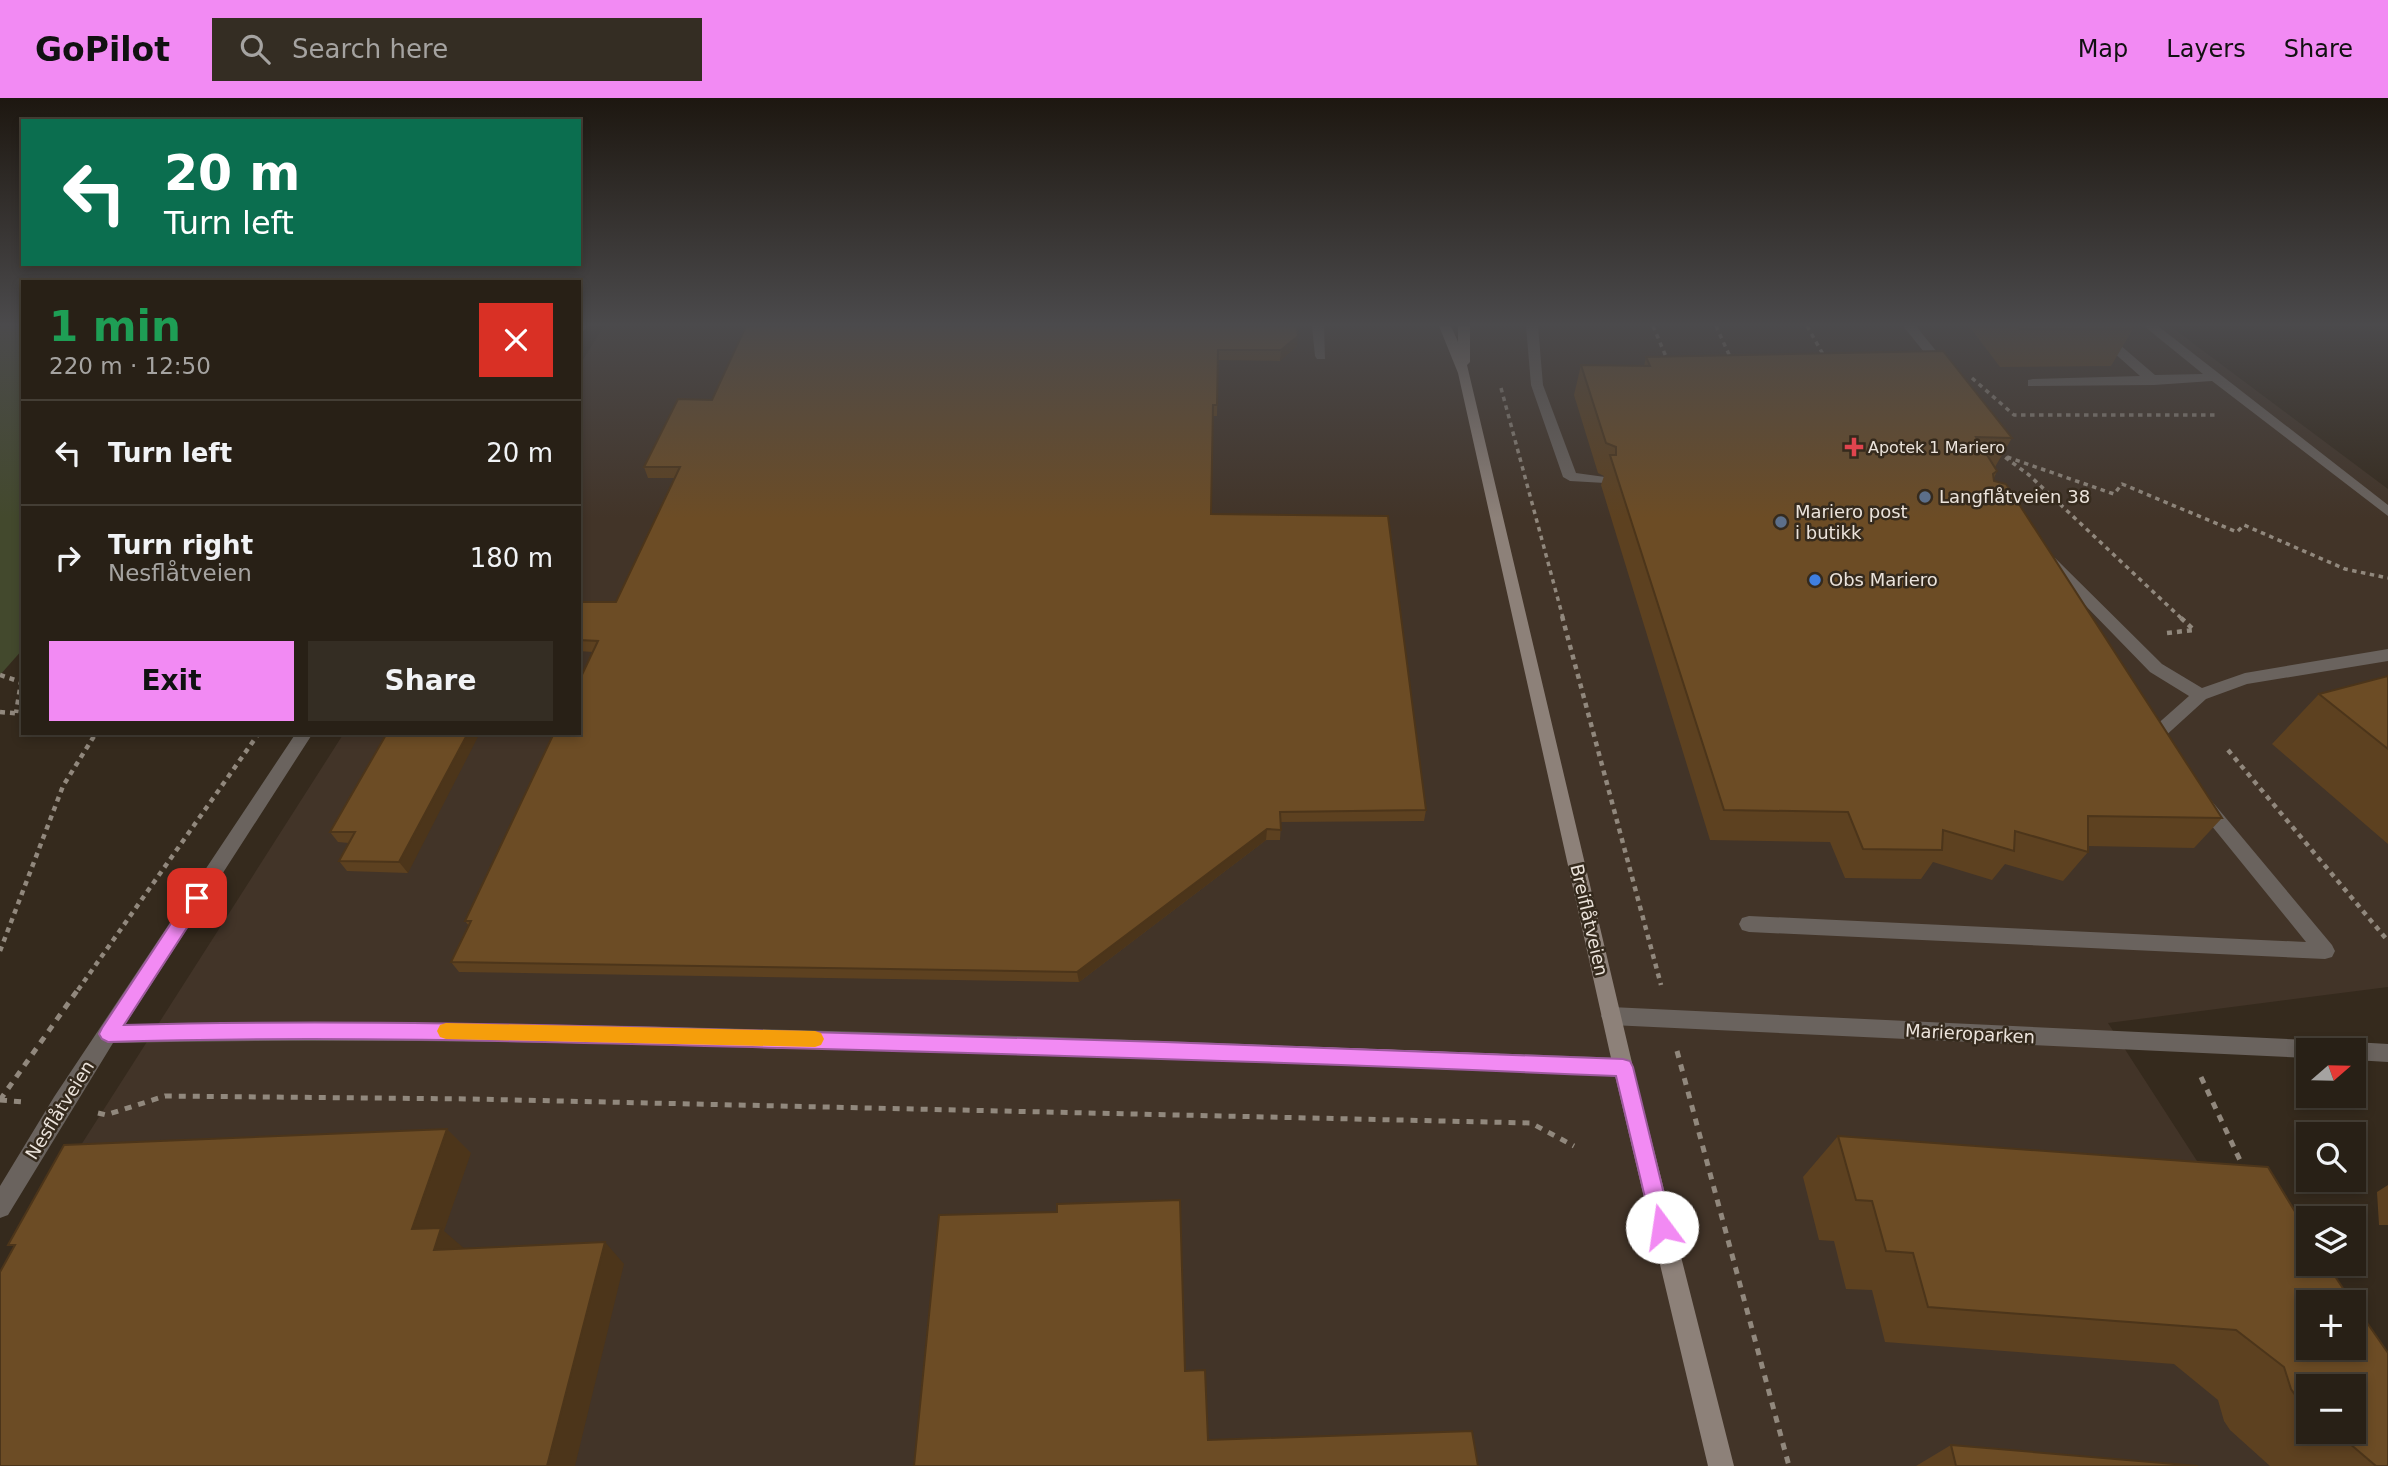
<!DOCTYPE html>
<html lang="en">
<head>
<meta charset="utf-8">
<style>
  :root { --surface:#282016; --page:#342d23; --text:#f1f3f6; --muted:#a5a3a1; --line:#443e35; --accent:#f28af3 }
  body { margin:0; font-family:"DejaVu Sans",sans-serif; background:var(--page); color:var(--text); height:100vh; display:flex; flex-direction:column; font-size:26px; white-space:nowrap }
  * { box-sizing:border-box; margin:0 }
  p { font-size:23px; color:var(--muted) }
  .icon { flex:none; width:38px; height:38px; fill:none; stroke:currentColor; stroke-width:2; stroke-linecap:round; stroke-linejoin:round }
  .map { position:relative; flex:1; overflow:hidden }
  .panel { position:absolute; left:21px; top:182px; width:560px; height:455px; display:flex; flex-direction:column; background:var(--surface); border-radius:0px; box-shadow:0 4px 10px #0003,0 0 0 2px var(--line) }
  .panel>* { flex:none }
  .top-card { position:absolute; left:21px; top:21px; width:560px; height:147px; border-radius:0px; box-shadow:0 4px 10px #0003,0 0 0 2px var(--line); background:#0b6e4f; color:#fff; overflow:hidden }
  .needle { width:46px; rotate:70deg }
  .fabs { position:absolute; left:2296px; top:940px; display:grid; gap:14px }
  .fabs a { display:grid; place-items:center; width:70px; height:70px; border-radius:0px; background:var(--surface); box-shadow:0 4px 10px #0003,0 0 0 2px var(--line); font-size:35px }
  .pin { position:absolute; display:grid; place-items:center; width:60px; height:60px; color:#fff; margin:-30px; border-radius:14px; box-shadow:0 4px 10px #0006 }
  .me { position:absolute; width:77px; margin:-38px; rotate:346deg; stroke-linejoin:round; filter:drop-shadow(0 0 5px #0008) }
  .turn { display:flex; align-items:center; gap:24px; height:147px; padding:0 28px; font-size:32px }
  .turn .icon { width:91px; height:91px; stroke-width:2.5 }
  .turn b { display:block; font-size:49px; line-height:60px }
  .round { display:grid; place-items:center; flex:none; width:74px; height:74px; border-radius:0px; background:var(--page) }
  .overview { display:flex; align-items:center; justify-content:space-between; height:119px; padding:0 28px }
  h1 { font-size:42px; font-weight:600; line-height:52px; color:#1e9e55 }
  .cta { display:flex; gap:14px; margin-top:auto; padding:14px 28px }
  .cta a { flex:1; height:80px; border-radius:0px; background:var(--accent); color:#111; font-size:28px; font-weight:600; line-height:80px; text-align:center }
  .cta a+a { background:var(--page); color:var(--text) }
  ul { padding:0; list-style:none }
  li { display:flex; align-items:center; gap:21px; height:105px; padding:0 28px; border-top:2px solid var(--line) }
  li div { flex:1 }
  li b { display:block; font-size:26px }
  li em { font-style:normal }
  header { display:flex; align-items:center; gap:42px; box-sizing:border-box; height:98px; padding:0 35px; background:var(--accent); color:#111 }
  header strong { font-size:33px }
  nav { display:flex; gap:38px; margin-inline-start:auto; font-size:24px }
  .search { width:490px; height:63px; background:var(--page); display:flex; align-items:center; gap:18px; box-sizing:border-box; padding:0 24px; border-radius:0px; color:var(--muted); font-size:26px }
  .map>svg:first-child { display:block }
</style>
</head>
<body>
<header>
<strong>GoPilot</strong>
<div class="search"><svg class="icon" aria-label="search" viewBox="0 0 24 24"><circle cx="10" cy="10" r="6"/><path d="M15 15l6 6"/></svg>Search here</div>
<nav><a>Map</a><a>Layers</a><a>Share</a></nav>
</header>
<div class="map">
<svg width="2388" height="1368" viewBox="0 0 2388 1368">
  <rect width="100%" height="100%" fill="#352a1d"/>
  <!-- commercial -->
  <path fill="#423428" d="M 604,228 L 2170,228 L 2388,391 L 2388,889 L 2108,925 L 2308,1235 L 2308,1334 L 2354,1334 L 2388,1368 L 0,1368 L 0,1174 L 344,635 L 579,635 L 579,268 Z"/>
  <!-- green -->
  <path fill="#43492d" d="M 0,228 L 23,228 L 23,551 L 0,577 Z"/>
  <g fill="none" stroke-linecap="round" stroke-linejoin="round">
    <!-- path-far2 -->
    <path stroke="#91887d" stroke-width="3.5" stroke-dasharray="4.5 4.5" stroke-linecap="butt" d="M 1653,228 L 1667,261
      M 1716,228 L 1732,263
      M 1807,228 L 1824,258
      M 1972,280 L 2014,317 L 2215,317
      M 1501,290 L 1563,520
      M 1998,354 L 2029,377 L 2181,520
      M 2007,359 L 2114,396 L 2122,386 L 2237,434 L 2244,427 L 2345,471 L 2388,480"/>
    <!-- path-far1 -->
    <path stroke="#91887d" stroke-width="4.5" stroke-dasharray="5 5" stroke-linecap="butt" d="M 1562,518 L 1661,887
      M 2167,535 L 2194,532 L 2179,518
      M 0,577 L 21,584 L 16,615
      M 0,614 L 23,616
      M 2228,652 L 2388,843
      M 0,853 L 63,688 L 96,635
      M 78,892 L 259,635"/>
    <!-- path -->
    <path stroke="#91887d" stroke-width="5" stroke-dasharray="7 7" stroke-linecap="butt" d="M 1677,953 L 1789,1368
      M 2201,979 L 2245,1073
      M 0,1002 L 24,1004
      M 0,1002 L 79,890
      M 98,1015 L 106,1017 L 165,998 L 472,1001 L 1531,1025 L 1574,1048"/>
    <!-- lane -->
    <path fill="#6a635e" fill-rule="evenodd" d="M 1312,228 L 1324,228 L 1325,261 L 1317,261 L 1315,258 Z
      M 1526,228 L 1538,228 L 1543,287 L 1576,375 L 1605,379 L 1605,385 L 1570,383 L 1563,379 L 1531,287 Z
      M 1903,228 L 1916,228 L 1949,269 L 1949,275 L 1941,275 Z
      M 2084,228 L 2098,228 L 2155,277 L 2203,276 L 2144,228 L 2158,228 L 2388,407 L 2388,418 L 2212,283 L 2154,287 L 2028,288 L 2028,282 L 2033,281 L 2140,278 Z
      M 2050,458 L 2055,460 L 2162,566 L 2202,590 L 2245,575 L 2388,551 L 2388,563 L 2247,586 L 2206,601 L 2162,641 L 2165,646 L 2162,650 L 2150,650 L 2143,641 L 2145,637 L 2189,598 L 2150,574 L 2045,466 L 2043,463 L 2045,460 Z
      M 2204,699 L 2210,701 L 2332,847 L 2335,853 L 2332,859 L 2325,861 L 1749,834 L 1742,832 L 1739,826 L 1742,820 L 1749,818 L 2306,844 L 2198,711 L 2195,706 L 2198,701 Z"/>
    <!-- street -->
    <path fill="#6a635e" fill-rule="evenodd" d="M 579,228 L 588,228 L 579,237 Z
      M 296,635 L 313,635 L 125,927 L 334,924 L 635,928 L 1052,939 L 1623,960 L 1630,962 L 1633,969 L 1630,976 L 1623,978 C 1337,967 1052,957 766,949 C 548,944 331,940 113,945 L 8,1117 L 0,1120 L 0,1088 L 54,999 Z
      M 1611,909 L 2330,943 L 2337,945 L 2340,952 L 2308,952 L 2308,960 L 1611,927 L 1604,924 L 1601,918 L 1604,912 Z
      M 2354,944 L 2388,946 L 2388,964 L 2354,962 L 2354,952 L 2344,952 L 2347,946 Z"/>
    <!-- secondary -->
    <path fill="#8d8179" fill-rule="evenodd" d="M 1439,228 L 1451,228 L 1458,244 L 1458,228 L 1470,228 L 1470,264 L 1467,267 L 1633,969 L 1734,1368 L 1708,1368 L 1613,969 L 1458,275 Z"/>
  </g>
  <!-- wall -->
  <path fill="#5d4120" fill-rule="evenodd" d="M 746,228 L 1297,248 L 1280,263 L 1218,262 L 1217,318 L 1213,318 L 1211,416 L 1426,712 L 1424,723 L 1281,724 L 1280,742 L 1266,742 L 1079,884 L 459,874 L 451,864 L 469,828 L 465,823 L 593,554 L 579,553 L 579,504 L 616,504 L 675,380 L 648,380 L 644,369 L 712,302 Z
    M 1969,228 L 2131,228 L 2133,231 L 2111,268 L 2000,269 Z
    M 1646,259 L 2012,340 L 1995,369 L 1997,373 L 1994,380 L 1994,383 L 2222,720 L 2194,750 L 2088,748 L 2088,754 L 2063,783 L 2005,766 L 1992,782 L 1933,764 L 1921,781 L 1845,780 L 1830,744 L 1710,742 L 1601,387 L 1604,378 L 1598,375 L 1574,297 L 1581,267 L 1644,268 Z
    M 2388,578 L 2388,746 L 2272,646 L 2319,596 Z
    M 387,635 L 408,775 L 347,773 L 339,763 L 349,745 L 338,744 L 330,734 Z
    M 1838,1038 L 2268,1069 L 2388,1368 L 2270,1368 L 2230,1332 L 2224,1323 L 2218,1302 L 2174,1266 L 1885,1244 L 1872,1192 L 1846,1191 L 1834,1143 L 1819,1142 L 1803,1079 ZM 2308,1288 L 2354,1334 L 2308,1334 Z
    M 2388,1087 L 2388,1127 L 2379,1127 L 2377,1094 Z
    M 1951,1347 L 2198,1368 L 1916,1368 Z"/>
  <!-- shaded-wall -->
  <path fill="#4c351a" d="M 1298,238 L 1297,248 L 1280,263 L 1281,252 Z
    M 468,635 L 480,635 L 408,775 L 399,764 Z
    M 1267,731 L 1266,742 L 1079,884 L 1077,874 Z
    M 447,1031 L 471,1055 L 444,1133 L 466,1152 L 459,1174 L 412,1131 Z
    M 605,1144 L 624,1166 L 575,1368 L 547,1368 Z"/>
  <!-- building -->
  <path fill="#6c4c25" stroke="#4c351a" stroke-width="2" d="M 746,228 L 1297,228 L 1298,238 L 1281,252 L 1218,252 L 1217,307 L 1213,307 L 1211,416 L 1388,418 L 1426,712 L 1280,714 L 1281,732 L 1267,731 L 1077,874 L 451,864 L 471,823 L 465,823 L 554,635 L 579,635 L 579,583 L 598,543 L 579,542 L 579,504 L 616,504 L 680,369 L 644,369 L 678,301 L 712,302 Z
    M 2017,228 L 2131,228 L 2133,231 L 2019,231 Z
    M 1943,253 L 2012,340 L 1976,339 L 1997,373 L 1993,376 L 1994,383 L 2006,386 L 2222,720 L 2088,718 L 2088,754 L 2015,733 L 2014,753 L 1943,732 L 1942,752 L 1863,751 L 1848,714 L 1724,712 L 1610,357 L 1616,357 L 1616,349 L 1606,345 L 1581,267 L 1650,268 L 1646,259 Z
    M 2388,578 L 2388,651 L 2319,596 Z
    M 387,635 L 468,635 L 399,764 L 339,763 L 355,734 L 330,734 Z
    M 447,1031 L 412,1131 L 441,1130 L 434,1152 L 605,1144 L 547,1368 L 0,1368 L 0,1174 L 15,1147 L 8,1147 L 64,1047 Z
    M 1838,1038 L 2268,1069 L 2308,1135 L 2308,1166 L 2327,1166 L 2352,1204 L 2308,1204 L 2308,1250 L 2354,1250 L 2354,1206 L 2388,1255 L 2388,1368 L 2376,1368 L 2336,1334 L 2354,1334 L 2354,1288 L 2308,1288 L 2308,1310 L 2298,1301 L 2291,1291 L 2284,1269 L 2236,1232 L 1928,1209 L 1913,1155 L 1886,1153 L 1872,1103 L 1856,1102 Z
    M 1180,1102 L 1185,1273 L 1205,1272 L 1208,1342 L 1472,1333 L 1478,1368 L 914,1368 L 939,1117 L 1057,1114 L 1057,1106 Z
    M 1951,1347 L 2198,1368 L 1956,1368 Z"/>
  <!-- sky -->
  <linearGradient id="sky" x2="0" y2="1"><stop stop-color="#1d1710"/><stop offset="0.54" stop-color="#4b4a4c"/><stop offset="1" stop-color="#4b4a4c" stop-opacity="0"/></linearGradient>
  <rect width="2388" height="420" fill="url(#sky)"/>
  <!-- route -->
  <path fill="#f28af3" stroke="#9d5a9e" stroke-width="2" d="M 197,793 L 203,795 L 206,800 L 203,805 L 124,927 C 340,921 556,927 772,933 C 1056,940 1339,949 1623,961 L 1630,963 L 1633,969 L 1672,1129 L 1669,1136 L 1662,1139 L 1655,1136 L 1652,1129 L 1616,978 C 1338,966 1060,957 782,950 C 558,944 333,937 108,944 L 102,941 L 99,936 L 102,930 L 191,795 Z"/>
  <!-- slow -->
  <path fill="#f59e0b" d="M 446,925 L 815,933 L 821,935 L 824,941 L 821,947 L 815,949 L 446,941 L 440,939 L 437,933 L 440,927 Z"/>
  <!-- markers -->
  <path fill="#e0444e" stroke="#352a1d" stroke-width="2.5" d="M1850.5 338.5h7v7h7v7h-7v7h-7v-7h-7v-7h7z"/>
  <g fill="#5c6f8a" stroke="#352a1d" stroke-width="2.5">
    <circle cx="1925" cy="399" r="7"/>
    <circle cx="1781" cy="424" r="7"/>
  </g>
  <circle fill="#3f7fe0" stroke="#352a1d" stroke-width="2.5" cx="1815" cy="482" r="7"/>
  <g text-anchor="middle" stroke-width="5" stroke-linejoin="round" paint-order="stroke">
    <!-- far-poi labels -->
    <g font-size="16" fill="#ebe3db" stroke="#352a1d" text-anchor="start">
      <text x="1868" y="355">Apotek 1 Mariero</text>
    </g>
    <!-- poi labels -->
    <g font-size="18" fill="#ebe3db" stroke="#352a1d" text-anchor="start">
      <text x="1939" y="405">Langflåtveien 38</text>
      <text x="1795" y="420">Mariero post<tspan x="1795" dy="21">i butikk</tspan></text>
      <text x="1829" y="488">Obs Mariero</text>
    </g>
    <!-- street labels -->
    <g font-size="18" fill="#ebe3db" stroke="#352a1d">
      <text transform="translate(1589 822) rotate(77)" y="6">Breiflåtveien</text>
      <text transform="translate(1970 936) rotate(3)" y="6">Marieroparken</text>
      <text transform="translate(60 1012) rotate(-58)" y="6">Nesflåtveien</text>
    </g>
  </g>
</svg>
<div class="fabs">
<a><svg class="needle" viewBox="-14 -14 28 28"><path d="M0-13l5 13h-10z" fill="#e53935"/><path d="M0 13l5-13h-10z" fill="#a5a3a1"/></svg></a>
<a><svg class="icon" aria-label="search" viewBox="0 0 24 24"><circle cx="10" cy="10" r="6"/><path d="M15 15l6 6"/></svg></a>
<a><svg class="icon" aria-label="layers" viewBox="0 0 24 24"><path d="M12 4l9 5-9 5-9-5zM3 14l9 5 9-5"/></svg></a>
<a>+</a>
<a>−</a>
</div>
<div class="pin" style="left:197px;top:800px;background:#d93025"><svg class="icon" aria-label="arrive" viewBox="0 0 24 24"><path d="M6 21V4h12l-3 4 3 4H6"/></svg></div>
<svg class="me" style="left:1662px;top:1129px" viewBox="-20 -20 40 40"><circle r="19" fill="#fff"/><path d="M0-13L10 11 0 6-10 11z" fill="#f28af3"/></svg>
<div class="top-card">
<div class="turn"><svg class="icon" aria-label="left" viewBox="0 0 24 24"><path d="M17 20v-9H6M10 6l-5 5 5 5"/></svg><div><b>20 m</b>Turn left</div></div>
</div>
<section class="panel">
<div class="overview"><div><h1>1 min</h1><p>220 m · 12:50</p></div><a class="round" style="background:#d93025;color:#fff"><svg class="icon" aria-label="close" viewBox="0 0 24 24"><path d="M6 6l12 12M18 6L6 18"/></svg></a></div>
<ul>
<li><svg class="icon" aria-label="left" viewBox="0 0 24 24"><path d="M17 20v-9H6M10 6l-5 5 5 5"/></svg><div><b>Turn left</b></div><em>20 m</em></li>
<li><svg class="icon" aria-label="right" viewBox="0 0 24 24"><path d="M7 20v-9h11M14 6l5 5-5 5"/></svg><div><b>Turn right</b><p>Nesflåtveien</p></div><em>180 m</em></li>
</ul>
<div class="cta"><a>Exit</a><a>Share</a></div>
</section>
</div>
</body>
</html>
